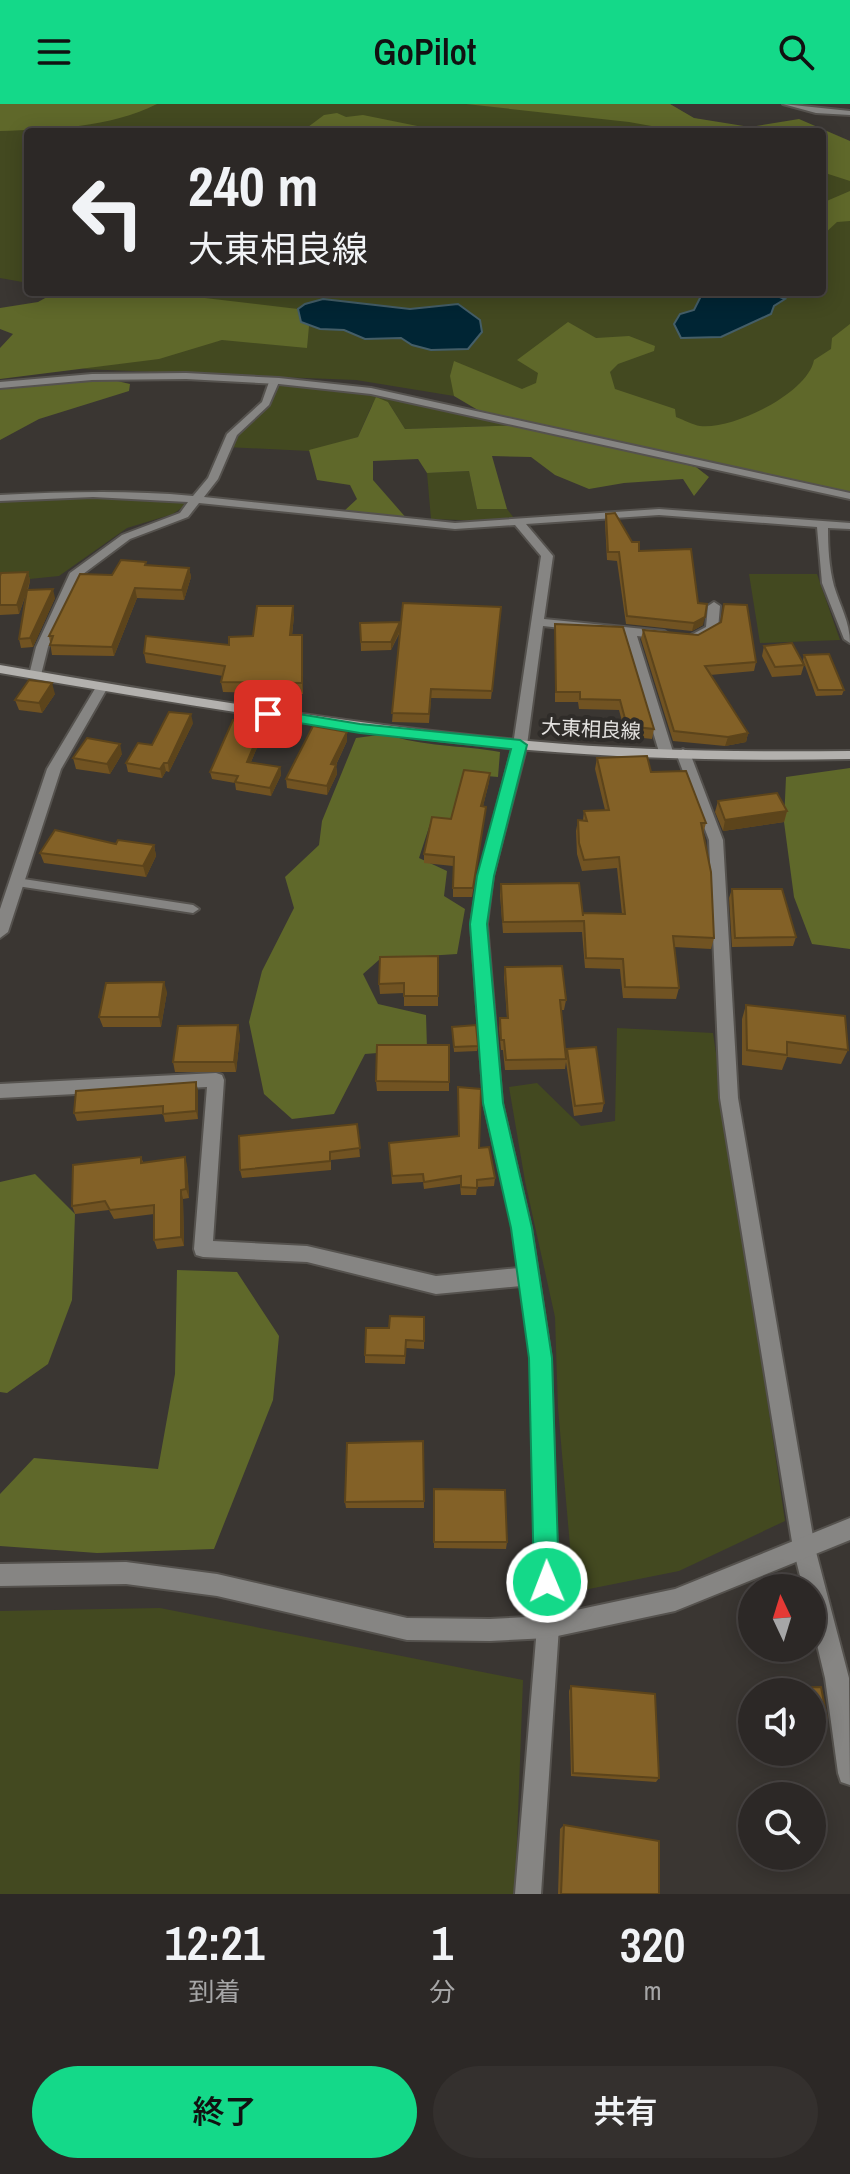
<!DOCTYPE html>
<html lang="ja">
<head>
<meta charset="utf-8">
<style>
  :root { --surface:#2c2826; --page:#34302e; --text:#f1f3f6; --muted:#a6a6a7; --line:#484443; --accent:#14d989 }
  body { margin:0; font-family:"Archivo Narrow","Noto Sans JP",sans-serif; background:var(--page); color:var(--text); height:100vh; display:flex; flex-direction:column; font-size:30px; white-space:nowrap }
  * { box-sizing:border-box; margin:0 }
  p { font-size:26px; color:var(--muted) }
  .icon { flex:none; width:44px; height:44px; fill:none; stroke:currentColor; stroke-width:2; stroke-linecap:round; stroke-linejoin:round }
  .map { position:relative; height:1790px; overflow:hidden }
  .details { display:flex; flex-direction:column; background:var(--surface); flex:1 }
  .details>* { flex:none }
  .top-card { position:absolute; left:24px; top:24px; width:802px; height:168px; border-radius:8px; box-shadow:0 4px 20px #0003,0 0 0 2px var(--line); background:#2c2826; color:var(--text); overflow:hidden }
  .needle { width:52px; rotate:356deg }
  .buttons { position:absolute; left:738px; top:1470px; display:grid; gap:16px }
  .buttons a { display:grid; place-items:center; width:88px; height:88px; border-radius:50%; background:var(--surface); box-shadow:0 4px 20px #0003,0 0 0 2px var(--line); font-size:40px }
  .pin { position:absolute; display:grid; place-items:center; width:68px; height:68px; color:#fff; margin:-34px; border-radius:16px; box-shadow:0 4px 12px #0006 }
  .me { position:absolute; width:88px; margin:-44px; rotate:359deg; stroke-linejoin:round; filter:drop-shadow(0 0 6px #0008) }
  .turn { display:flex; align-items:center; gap:28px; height:168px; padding:0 32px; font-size:36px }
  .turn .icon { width:104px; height:104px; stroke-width:2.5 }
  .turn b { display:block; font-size:56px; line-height:68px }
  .eta { display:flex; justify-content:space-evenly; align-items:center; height:136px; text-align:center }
  .eta b { font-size:48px; font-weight:600; line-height:56px }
  .cta { display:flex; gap:16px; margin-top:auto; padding:16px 32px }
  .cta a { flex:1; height:92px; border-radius:48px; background:var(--accent); color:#111; font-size:32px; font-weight:600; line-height:92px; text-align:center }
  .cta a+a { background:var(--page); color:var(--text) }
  header { display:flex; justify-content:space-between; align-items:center; height:104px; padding:0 32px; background:var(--accent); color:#111; font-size:36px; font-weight:600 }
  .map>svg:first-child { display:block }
</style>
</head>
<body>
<header><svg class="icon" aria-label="menu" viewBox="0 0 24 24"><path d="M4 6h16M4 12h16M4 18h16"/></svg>GoPilot<svg class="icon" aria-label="search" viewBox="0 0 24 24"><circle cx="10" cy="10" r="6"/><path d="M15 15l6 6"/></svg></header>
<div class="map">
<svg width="850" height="1790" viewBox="0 0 850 1790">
  <rect width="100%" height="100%" fill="#3a3632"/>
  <!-- green -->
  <path fill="#434920" d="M 0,0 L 670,0 L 693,14 L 768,28 L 28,28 L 28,179 L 0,174 Z
    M 822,37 L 850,44 L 850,292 L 693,329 L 601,312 L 454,266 L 454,292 L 356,276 L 82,265 L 222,236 L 61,188 L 822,188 Z
    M 276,279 L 388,292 L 527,321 L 405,325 L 388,298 L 372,301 L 358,333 L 309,347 L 226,343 C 242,320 264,304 276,279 Z
    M 469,367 L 477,405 L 507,405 L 517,418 L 431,415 L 427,369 Z
    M 91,392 L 185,397 L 183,403 L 173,410 L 127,424 L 59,472 L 0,478 L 0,394 Z
    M 749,470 L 817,470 L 840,536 L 760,539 Z
    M 617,924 L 713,929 L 785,1417 L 679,1467 L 574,1488 L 558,1304 L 555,1213 L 525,1077 L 509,983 L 537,979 L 581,1022 L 615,1017 Z
    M 160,1504 L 523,1576 L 515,1790 L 0,1790 L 0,1507 Z"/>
  <!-- forest -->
  <path fill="#5f682a" d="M 0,0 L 157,0 C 109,24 53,25 0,27 Z
    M 466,0 L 670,0 L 694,14 L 750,23 L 799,15 L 850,37 L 850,77 L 822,68 L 822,28 L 685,28 L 629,18 Z
    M 337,9 L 346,13 L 363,11 L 447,28 L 318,28 L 308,23 L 324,11 Z
    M 850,87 L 850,117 L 837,118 L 822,132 L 822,99 Z
    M 56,188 L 154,188 L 298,205 L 309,222 L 307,244 L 222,236 L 159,255 L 0,275 L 0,244 L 13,230 L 0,225 L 0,204 L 38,198 Z
    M 568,218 L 596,234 L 629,232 L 655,242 L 654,247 L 618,260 L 610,268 L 615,285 L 675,305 L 676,313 C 684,316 693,321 700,322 C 733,326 808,289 814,256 L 831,245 L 832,234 L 850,220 L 850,389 L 551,327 L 696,363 L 709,373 L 694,392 L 683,375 L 624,379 L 589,385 L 555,371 L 531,353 L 492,352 L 507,405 L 477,405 L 469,367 L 427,369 L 418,355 L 373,357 L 373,376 L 408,416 L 343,408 L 357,395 L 350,381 L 317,376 L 309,346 L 358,333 L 376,293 L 388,298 L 405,325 L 524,321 L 488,312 L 454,292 L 450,272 L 454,257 L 522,285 L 536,279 L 538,269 L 517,256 Z
    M 113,276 L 130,280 L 129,287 L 39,315 L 0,336 L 0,284 Z
    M 386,630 C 423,643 461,641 500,648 L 498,673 L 463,670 L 450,720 L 430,720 L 419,754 L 447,767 L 444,792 L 465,805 L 457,850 L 380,855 L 363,870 L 378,900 L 426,911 L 427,945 L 365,950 L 334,1010 L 292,1015 L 264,990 L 249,918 L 262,867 L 294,804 L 285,773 L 319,741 L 322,717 L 356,634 Z
    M 850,664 L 850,845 L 812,840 L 794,793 L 784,718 L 786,673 Z
    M 35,1070 L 75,1110 L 72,1196 L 48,1260 L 7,1289 L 0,1288 L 0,1078 Z
    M 177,1166 L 237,1168 L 279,1232 L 273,1296 L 214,1445 L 97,1449 L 0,1442 L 0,1390 L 34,1354 L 158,1365 L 175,1270 Z"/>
  <!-- water -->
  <path fill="#002534" stroke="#445e68" stroke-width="2" d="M 703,188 L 766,188 L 785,195 L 774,202 L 771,210 L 721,233 L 681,234 L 674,220 L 680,210 L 694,206 Z
    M 323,195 L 410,205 L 458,200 L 480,216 L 482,228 L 468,245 L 431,246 L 412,241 L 401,234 L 365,235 L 344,226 L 320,225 L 301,218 L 298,205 L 305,200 Z"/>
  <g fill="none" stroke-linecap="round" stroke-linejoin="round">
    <!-- service casing -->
    <g stroke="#55524e" stroke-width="4">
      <path id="service" d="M 17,774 L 193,801 L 199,805 L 193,809 L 17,782 L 11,778 Z"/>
    </g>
    <!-- minor casing -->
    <g stroke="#55524e" stroke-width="4">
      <path id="minor" d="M 783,0 L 850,7 L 850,11 L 816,9 Z
        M 274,275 L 279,278 L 269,301 L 237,331 L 218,375 L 204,393 L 455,419 L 659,405 L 850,419 L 850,425 L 828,424 C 828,443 829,463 834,482 C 840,502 850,518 850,539 L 844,535 L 822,479 L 817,423 L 659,411 L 526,420 L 553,452 L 544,515 L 664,527 L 670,531 L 664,535 L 637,532 L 673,648 L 666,652 L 659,648 L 624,531 L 543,522 L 527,641 L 493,772 L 487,820 L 502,999 L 531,1124 L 551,1254 L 559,1523 L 541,1790 L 515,1790 L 537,1523 L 531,1254 L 521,1182 L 436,1190 L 307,1158 L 203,1153 L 196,1151 L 194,1145 L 207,983 L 0,994 L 0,980 L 216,969 L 222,971 L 224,976 L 213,1137 L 307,1142 L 436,1172 L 519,1164 L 513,1124 L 484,999 L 471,820 L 479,772 L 513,641 L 541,452 L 515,421 L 455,425 L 199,399 L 188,413 L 130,435 L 79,473 L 48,543 L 41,571 L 35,575 L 29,571 L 36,543 L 70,469 L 122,431 L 180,409 L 188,398 L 93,393 L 0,397 L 0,391 C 65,388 128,386 193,392 L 208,374 L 227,330 L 262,298 L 269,278 Z
        M 714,498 L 720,502 L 718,525 L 699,537 L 691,537 L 691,531 L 706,523 L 708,502 Z
        M 102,579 L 108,583 L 61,665 L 8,828 L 0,834 L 0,805 L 47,665 L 96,583 Z
        M 683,645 L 690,649 L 723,736 L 738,994 L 815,1444 L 849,1574 L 850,1681 L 841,1678 L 838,1669 L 825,1574 L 812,1520 L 812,1484 L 803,1484 L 793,1444 L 720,994 L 709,736 L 676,649 Z"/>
    </g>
    <!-- tertiary casing -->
    <g stroke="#55524e" stroke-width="4">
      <path id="tertiary" d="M 186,269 L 279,274 L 371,284 L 850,389 L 850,395 L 371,290 L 279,280 L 186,275 L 92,276 L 0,284 L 0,278 L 92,270 Z
        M 850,1414 L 850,1436 L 675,1507 L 548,1534 L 490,1537 L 407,1536 L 217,1492 L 126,1480 L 0,1482 L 0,1460 L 126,1458 L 217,1470 L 407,1514 L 490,1515 L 548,1512 L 675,1485 Z"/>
    </g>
    <!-- secondary casing -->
    <g stroke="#55524e" stroke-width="4">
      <path id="secondary" d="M 0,561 C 176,591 351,621 529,637 C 636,647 743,648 850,647 L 850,655 C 743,657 636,655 529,646 C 351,629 175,599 0,569 Z"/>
    </g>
    <!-- service -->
    <use href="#service" fill="#868583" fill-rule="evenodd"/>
    <!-- minor -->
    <use href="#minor" fill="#868583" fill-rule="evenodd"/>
    <!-- tertiary -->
    <use href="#tertiary" fill="#868583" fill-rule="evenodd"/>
    <!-- secondary -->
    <use href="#secondary" fill="#b3b1ae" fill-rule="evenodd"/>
  </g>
  <!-- wall -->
  <path fill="#715322" d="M 606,410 L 639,447 L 698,499 L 703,521 L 692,527 L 626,520 L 617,457 L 607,456 L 605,418 Z
    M 147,462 L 189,464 L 191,473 L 184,496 L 137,494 L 114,552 L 52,551 L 49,532 L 112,471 Z
    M 28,468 L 30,477 L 28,486 L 55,494 L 33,543 L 21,544 L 19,535 L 26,490 L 19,510 L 0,511 L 0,472 Z
    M 500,511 L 491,595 L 431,594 L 429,619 L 392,618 L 400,528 L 391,546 L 361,547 L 360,519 L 400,518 Z
    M 294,512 L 292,531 L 302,531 L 303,590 L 223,588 L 221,578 L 223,572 L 146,559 L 144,549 L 229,541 L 253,532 Z
    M 555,520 L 654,625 L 652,635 L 626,632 L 619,606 L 579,605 L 578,598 L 555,598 Z
    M 643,526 L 756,558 L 754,567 L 710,571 L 748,629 L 746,638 L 725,642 L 673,637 L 641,535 Z
    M 764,542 L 804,561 L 801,571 L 772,573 L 762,552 Z
    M 804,551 L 844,586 L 842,591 L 816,592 L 803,556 Z
    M 55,590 L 42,609 L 19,606 L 15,596 Z
    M 193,619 L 169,668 L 166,667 L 162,674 L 128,668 L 126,659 L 152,641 Z
    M 263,620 L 264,627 L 251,658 L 280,663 L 281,671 L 271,692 L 236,686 L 235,679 L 212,675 L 210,668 Z
    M 347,637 L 336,661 L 337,670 L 327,691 L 287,684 L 286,675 Z
    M 122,650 L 110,670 L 76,665 L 73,654 Z
    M 597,654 L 651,668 L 706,719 L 703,730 L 714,834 L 711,845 L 674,843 L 679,884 L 676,895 L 623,894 L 620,865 L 585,864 L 582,828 L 503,829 L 500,791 L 501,780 L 583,810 L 622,810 L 617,764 L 582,767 L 577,750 L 576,727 L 578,716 L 583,716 L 584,707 L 605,706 L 595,665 Z
    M 490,669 L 489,678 L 483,702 L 485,711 L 472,793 L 453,793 L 453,762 L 424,759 L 424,750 L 451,715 Z
    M 718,697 L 787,707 L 784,718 L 723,727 L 715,708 Z
    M 154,741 L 156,752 L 146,773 L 44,759 L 40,749 Z
    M 732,785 L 796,833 L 793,842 L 732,843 L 729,794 Z
    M 438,852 L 438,902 L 404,902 L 404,889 L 380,890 L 379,880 Z
    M 505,863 L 566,896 L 564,906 L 561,906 L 566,952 L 567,945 L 604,999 L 602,1008 L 574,1012 L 566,958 L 565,965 L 505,966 L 503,946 L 501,946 L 499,924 L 500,914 L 507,914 L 504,873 Z
    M 167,888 L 161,923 L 103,923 L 99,913 Z
    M 746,901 L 848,946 L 841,960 L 787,953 L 782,966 L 742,961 L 742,915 Z
    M 452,923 L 478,942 L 477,947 L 454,948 Z
    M 240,931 L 236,968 L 175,968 L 173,958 Z
    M 449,941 L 449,987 L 377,987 L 376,977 Z
    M 198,986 L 198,1015 L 165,1018 L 163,1010 L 77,1017 L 74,1009 Z
    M 357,1020 L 360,1053 L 331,1056 L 331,1066 L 242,1074 L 240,1066 Z
    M 389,1039 L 479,1044 L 495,1074 L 494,1082 L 477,1083 L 476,1091 L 461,1091 L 460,1080 L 424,1085 L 423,1078 L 392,1080 Z
    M 141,1053 L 143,1058 L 187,1061 L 189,1094 L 183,1095 L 184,1142 L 157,1145 L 154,1136 L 154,1110 L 114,1115 L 109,1106 L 75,1110 L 72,1102 Z
    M 424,1213 L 424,1245 L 406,1244 L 405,1260 L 365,1259 L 365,1251 L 389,1224 Z
    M 423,1337 L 424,1404 L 346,1404 L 345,1398 Z
    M 434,1385 L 507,1438 L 506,1445 L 434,1444 Z
    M 571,1582 L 659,1674 L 656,1678 L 571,1672 L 569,1587 Z
    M 821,1583 L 827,1614 L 824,1616 L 812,1617 L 812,1588 L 785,1588 L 785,1586 L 788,1584 Z
    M 564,1721 L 659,1790 L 558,1790 L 560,1725 Z"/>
  <!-- shaded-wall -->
  <path fill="#5c441b" d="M 189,464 L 191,473 L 184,496 L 182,486 Z
    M 28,468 L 30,477 L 19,510 L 17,501 Z
    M 135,484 L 137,494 L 114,552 L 112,543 Z
    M 53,485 L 55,494 L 33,543 L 30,534 Z
    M 293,502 L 294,512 L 291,541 L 290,531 Z
    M 705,513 L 703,521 L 692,527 L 694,519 Z
    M 400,518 L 400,526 L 391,546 L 391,538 Z
    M 302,531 L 303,541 L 303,590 L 302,579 Z
    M 52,579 L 55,590 L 42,609 L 39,599 Z
    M 191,610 L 193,619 L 169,668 L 168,659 Z
    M 263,620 L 264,627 L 248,665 L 247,658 Z
    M 347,628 L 347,637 L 332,669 L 331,660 Z
    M 748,629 L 746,638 L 725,642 L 728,633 Z
    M 120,640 L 122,650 L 110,670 L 107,660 Z
    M 164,659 L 166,667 L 162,674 L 160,665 Z
    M 336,661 L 337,670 L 327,691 L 327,682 Z
    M 280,663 L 281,671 L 271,692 L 270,684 Z
    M 490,669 L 489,678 L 481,711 L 481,702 Z
    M 787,707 L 784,718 L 723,727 L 725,716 Z
    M 154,741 L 156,752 L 146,773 L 143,762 Z
    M 164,878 L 167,888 L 161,923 L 159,913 Z
    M 238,921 L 240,931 L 236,968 L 234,958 Z
    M 196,978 L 198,986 L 198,1015 L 196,1007 Z
    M 185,1053 L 187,1061 L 189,1094 L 186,1085 Z
    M 181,1086 L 183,1095 L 184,1142 L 181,1133 Z"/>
  <!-- building -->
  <path fill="#836127" stroke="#5c441b" stroke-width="2" d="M 615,409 L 632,438 L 639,438 L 639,447 L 691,445 L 698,499 L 707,500 L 705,513 L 694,519 L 627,512 L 619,448 L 608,448 L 606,410 Z
    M 121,456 L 146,458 L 145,461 L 189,464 L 182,486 L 135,484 L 112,543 L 50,541 L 53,532 L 49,532 L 80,470 L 112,471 Z
    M 28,468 L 17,501 L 0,501 L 0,472 L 1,469 Z
    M 53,485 L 30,534 L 19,535 L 27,486 Z
    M 403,499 L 501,503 L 492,587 L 431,585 L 429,610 L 392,609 Z
    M 724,500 L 747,501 L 756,558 L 705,562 L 748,629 L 728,633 L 674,627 L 643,526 L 698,531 L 721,518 Z
    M 257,502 L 293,502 L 290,531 L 302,531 L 302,579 L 221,578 L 225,562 L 144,549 L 146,532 L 229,541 L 229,533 L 253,532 Z
    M 400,518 L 391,538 L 361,538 L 360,519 Z
    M 555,520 L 623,523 L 654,625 L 627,622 L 620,596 L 580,595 L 580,588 L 556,588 Z
    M 792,539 L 804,561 L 775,563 L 764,542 Z
    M 829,550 L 844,586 L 818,586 L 804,551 Z
    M 29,576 L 52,579 L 39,599 L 15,596 Z
    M 169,608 L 191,610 L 168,659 L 164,659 L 160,665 L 126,659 L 138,639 L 152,641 Z
    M 233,616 L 263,620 L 247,658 L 280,663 L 270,684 L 235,678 L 238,672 L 210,668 Z
    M 313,622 L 347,628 L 331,660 L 336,661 L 327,682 L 286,675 Z
    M 87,634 L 120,640 L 107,660 L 73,654 Z
    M 647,652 L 651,668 L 686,667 L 706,719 L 701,719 L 711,768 L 714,834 L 673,832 L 679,884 L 625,883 L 623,855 L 586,854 L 584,817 L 503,818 L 501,780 L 579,779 L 583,812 L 583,809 L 625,810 L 619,753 L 584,756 L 579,739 L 578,716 L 587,717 L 584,707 L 609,706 L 597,654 Z
    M 464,666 L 490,669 L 481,702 L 486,703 L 473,784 L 453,784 L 454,753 L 424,750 L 432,713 L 451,715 Z
    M 777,689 L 787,707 L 725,716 L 718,697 Z
    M 55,726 L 116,740 L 118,736 L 154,741 L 143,762 L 40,749 Z
    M 732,785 L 782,785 L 796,833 L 735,834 Z
    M 438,852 L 438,892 L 404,892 L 404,879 L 379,880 L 380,853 Z
    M 562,862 L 566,896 L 560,896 L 566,955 L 506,956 L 504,936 L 501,936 L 500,914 L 508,914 L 505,863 Z
    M 164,878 L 159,913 L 99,913 L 106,879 Z
    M 746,901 L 845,912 L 848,946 L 787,938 L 787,951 L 747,946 Z
    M 238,921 L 234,958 L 173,958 L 178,922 Z
    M 476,921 L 478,942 L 454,943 L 452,923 Z
    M 377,941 L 449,941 L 449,978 L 376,977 Z
    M 596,943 L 604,999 L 575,1002 L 567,945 Z
    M 196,978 L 196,1007 L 163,1010 L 163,1002 L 74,1009 L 76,987 Z
    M 458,983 L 481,985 L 479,1044 L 489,1043 L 495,1074 L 477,1076 L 477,1084 L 461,1083 L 461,1072 L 424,1078 L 423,1070 L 392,1072 L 389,1039 L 459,1032 Z
    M 357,1020 L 360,1044 L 330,1048 L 330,1057 L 240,1066 L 239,1032 Z
    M 141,1053 L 141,1059 L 185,1053 L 186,1085 L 181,1086 L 181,1133 L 154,1136 L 154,1101 L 110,1106 L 105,1097 L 72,1102 L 73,1061 Z
    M 390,1212 L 424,1213 L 424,1237 L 406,1236 L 405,1252 L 365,1251 L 366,1224 L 389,1224 Z
    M 423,1337 L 424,1397 L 345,1398 L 347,1339 Z
    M 434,1385 L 505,1386 L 507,1438 L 434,1438 Z
    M 571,1582 L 655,1590 L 659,1674 L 573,1669 Z
    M 821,1583 L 827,1614 L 812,1614 L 812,1588 L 789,1588 L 788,1584 Z
    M 564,1721 L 659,1737 L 659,1790 L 561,1790 Z"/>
  <!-- route -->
  <path fill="#14d989" stroke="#0d8d59" stroke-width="2" d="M 268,605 L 360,620 L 520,636 L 527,641 L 494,772 L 487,820 L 503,999 L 532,1124 L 552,1254 L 559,1478 L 556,1486 L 547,1490 L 538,1486 L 534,1478 L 529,1254 L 511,1124 L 483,999 L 470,820 L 477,772 L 511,645 L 360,629 L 263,613 L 263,606 Z"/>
  <g text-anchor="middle" stroke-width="8" stroke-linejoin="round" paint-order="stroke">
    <!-- street labels -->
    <g font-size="20" fill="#e4e2e0" stroke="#2f2c29">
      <text transform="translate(591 625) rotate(3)" y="7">大東相良線</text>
    </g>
  </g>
</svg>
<div class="buttons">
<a><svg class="needle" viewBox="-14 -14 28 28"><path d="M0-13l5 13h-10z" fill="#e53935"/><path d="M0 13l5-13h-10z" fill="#a6a6a7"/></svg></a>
<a><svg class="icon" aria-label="sound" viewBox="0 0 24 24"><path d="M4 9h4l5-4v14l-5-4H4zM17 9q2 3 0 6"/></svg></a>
<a><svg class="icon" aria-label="search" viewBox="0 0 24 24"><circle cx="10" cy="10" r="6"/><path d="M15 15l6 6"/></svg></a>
</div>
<div class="pin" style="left:268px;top:610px;background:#d93025"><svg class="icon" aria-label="arrive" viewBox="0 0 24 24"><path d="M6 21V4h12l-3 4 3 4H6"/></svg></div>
<svg class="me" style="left:547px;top:1478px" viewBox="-20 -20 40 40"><circle r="17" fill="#14d989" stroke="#fff" stroke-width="3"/><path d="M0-11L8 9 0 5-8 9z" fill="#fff"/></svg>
<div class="top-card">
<div class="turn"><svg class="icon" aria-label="left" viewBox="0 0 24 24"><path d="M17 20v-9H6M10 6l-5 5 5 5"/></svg><div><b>240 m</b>大東相良線</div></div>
</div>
</div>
<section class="details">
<div class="eta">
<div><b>12:21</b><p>到着</p></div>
<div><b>1</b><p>分</p></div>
<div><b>320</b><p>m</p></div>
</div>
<div class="cta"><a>終了</a><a>共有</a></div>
</section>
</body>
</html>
